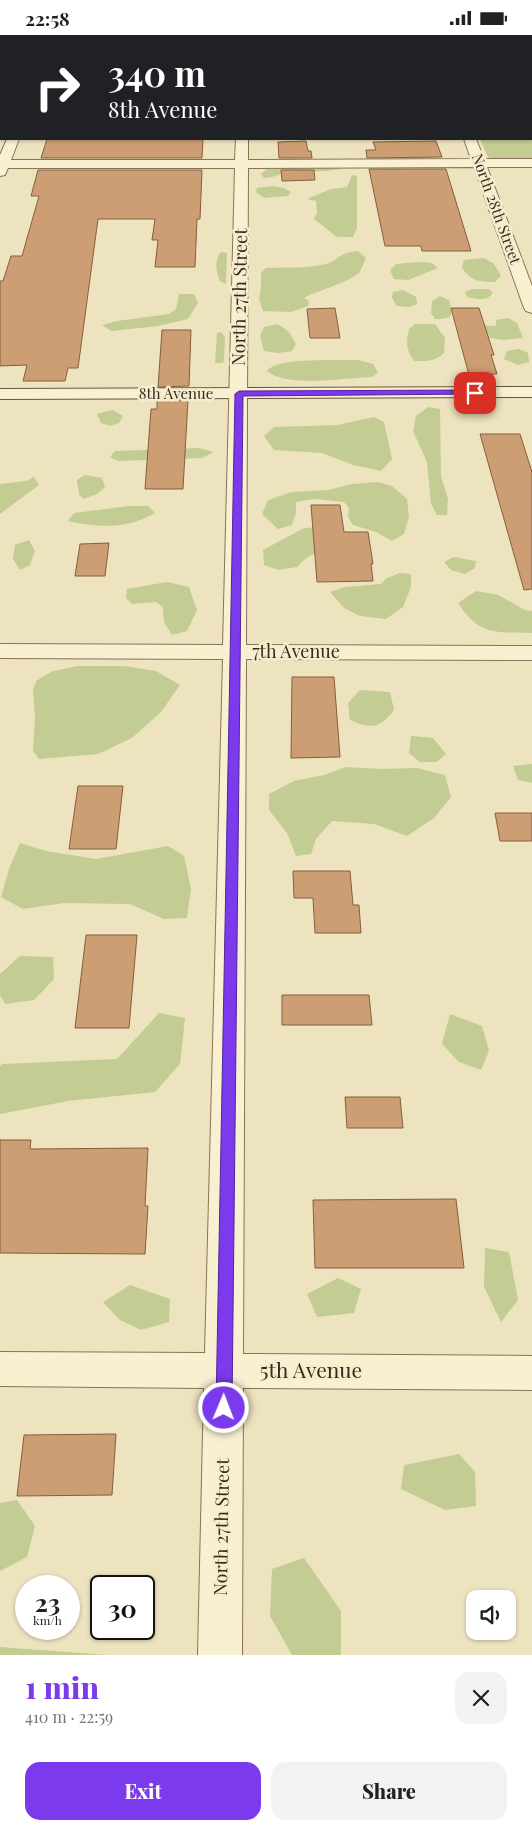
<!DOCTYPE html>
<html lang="en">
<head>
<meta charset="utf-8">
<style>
  :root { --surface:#fff; --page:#f2f2f2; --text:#202124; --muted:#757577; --accent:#7c3aed }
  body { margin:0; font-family:"Playfair Display",serif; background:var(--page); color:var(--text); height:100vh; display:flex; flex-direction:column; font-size:19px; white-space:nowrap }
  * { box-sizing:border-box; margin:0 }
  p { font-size:16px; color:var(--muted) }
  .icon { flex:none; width:28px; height:28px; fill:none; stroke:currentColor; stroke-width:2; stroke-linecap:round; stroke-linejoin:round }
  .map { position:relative; height:1620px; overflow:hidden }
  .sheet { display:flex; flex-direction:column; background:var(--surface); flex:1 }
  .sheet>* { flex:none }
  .guide { position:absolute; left:0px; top:0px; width:532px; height:105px; box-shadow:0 1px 4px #0004; background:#202124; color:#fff; overflow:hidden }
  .tools { position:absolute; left:466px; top:1555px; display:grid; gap:10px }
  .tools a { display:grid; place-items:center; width:50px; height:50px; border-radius:10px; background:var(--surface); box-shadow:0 1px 4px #0004; font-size:25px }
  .speed { position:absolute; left:15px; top:1540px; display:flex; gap:10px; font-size:25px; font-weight:700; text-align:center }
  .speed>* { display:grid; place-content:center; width:65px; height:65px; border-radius:50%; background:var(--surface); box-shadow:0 1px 4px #0004; line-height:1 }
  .speed small { font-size:12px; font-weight:400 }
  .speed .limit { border:2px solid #111; border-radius:8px; background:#fff; color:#111 }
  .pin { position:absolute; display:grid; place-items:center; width:42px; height:42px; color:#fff; margin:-21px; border-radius:10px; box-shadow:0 2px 8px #0006 }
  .me { position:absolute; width:55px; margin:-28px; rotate:1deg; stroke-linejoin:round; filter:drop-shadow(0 0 4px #0008) }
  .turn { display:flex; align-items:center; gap:18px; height:105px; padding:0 25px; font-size:22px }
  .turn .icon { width:65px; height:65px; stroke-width:2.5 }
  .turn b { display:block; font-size:35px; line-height:42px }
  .round { display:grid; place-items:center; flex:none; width:52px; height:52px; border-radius:15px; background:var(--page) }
  .headline { display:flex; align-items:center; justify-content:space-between; height:85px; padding:0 25px }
  h1 { font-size:30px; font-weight:800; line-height:38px; color:var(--accent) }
  .action { display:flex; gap:10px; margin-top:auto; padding:10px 25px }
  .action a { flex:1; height:58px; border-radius:15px; background:var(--accent); color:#fff; font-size:20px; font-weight:800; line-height:58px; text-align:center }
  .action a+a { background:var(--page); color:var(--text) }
  .status { display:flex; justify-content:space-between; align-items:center; height:35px; padding:0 25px; background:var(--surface); direction:ltr }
  .status svg { height:14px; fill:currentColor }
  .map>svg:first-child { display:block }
</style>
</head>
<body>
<div class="status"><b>22:58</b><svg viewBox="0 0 49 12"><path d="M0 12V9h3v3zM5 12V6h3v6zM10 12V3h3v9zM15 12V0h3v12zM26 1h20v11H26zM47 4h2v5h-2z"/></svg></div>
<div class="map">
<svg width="532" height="1620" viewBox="0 0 532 1620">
  <rect width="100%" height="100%" fill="#eee3bf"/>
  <!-- green -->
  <path fill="#c2cc93" d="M 445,0 L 532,0 L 532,125 L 496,124 L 488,122 L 480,104 L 531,104 L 531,1 L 442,1 Z
    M 333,131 L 342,134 C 323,137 305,137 286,138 C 278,139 273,143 264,143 L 261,139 L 267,134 Z
    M 352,140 L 357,141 L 357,193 L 353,202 L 337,202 L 314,184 L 317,178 L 316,166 L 307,164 L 331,154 L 347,152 Z
    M 273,151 L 284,153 L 291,157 L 288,161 L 264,163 L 256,157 L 257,153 Z
    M 358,216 L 366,223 C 364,227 362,234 359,238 C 348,248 318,255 304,263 L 309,266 L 308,271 L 291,277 L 263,276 L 259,264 L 261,252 L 261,238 L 266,233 C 286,232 307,234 326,229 C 339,225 339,217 358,216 Z
    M 221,217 L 227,218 L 226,249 L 220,246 C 216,236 214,226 221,217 Z
    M 484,223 L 494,229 L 501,241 L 495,247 C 481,247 469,246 462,232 L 464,225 Z
    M 420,227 L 431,228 L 438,233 L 408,245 L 394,244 L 390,235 L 396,229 Z
    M 472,254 L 489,254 L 493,258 C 486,267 477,264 467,262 L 465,257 Z
    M 403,255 L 416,262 L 417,269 L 409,272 L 397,271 L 392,263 L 393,257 Z
    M 179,259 L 194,259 L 198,268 L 188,284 L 158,291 L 111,296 L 102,290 L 117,286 L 169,279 L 176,274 Z
    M 440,261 L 449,265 L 452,276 L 450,282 L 441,284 L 435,284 L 431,278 L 432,266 Z
    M 508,283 L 517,288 L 523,303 L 504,305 L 477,301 L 481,290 L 496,291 L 496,285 Z
    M 278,289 L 289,297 L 296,309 L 292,316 L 278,318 L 264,316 L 260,301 L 264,292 Z
    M 415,289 L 435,289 L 445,303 L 444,318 C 435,327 426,326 414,326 C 406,315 406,307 409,294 Z
    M 221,297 L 225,302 L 224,325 L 223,328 L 215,328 L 217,298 Z
    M 519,314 L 528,318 L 529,327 L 518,330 L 504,324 L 507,316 Z
    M 321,325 L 358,325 L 373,329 L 378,337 L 372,342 C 346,343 286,353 267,336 C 275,325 308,326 321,325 Z
    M 428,372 L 440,374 L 441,441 L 448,464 L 447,480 L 437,480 L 431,469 L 427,427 L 413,396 L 416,381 Z
    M 113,375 L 123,381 L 119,388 L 110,391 L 101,388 L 97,379 Z
    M 374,382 L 384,387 L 392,424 L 381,436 L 353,430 L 322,418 L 274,415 L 264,401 L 274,392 L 338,390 Z
    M 199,413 L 213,417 L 203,423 L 118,426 L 110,422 L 115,416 Z
    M 85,440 L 102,443 L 105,452 L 97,459 L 83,464 L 79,459 L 77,445 Z
    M 34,442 L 39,450 L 0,479 L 0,449 L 26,446 Z
    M 378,447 L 392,451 L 407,464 L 409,482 L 404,499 L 392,506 L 376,497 L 353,490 L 348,482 L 349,473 L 344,467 L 314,464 L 296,467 L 296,478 L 292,490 L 278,494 L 262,479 L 268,465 L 292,457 L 328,455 L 352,449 Z
    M 129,471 L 148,471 L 155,478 C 127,494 99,493 68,486 L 74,478 Z
    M 325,492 L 347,518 C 324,518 313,513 297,532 L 278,535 L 264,530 L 263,515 L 304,493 Z
    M 29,505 L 35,516 L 30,530 L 20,535 L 13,524 L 15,510 Z
    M 454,522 L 476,526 L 475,533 L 465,539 L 451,535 L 444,527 Z
    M 400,538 L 411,539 L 411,552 L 403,572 L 386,584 L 360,581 L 344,573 L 330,557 L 345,552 L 381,549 L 387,543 Z
    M 167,547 L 189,552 L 197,575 L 187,596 L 172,600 L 164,587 L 163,573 L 157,567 L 132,569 L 126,563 L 127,554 Z
    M 476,556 L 498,560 L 525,575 L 532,576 L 532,598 C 496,597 479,601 458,568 Z
    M 78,631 L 124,631 L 156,636 L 180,650 L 161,677 L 132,703 L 98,719 L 39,724 L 33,716 L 35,680 L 33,656 L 36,646 L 53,636 Z
    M 360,655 L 390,657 L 394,675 C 379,694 371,694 350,685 L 348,668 Z
    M 411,701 L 433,703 L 446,719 L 437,727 L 420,727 L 409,718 Z
    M 532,729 L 532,748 L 518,745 L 513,731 Z
    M 346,732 L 381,734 L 417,733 L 445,740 L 451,762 L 434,783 L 407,801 L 374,789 L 332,786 L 316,804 L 311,819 L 296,821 L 287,798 L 269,775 L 269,759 L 294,746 L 324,740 Z
    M 20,808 L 46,816 L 96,824 L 168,811 L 184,821 L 191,854 L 187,883 L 164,884 L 130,869 L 64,868 L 23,874 L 1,862 L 10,831 Z
    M 20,921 L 53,922 L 54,944 L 34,965 L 5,969 L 0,960 L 0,939 Z
    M 159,978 L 185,983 L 180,1029 L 155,1057 L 68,1066 L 0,1079 L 0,1031 L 2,1029 L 117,1024 Z
    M 450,979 L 482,991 L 489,1016 L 481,1035 L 459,1027 L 442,1009 Z
    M 485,1213 L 509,1217 L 518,1265 L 501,1287 L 484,1252 Z
    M 338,1243 L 361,1254 L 354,1278 L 317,1282 L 307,1259 Z
    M 130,1250 L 170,1264 L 169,1287 L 141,1295 L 120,1285 L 103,1267 Z
    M 459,1419 L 475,1437 L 476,1471 L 445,1475 L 401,1454 L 404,1430 Z
    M 17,1465 L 35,1491 L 27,1522 L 0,1536 L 0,1468 Z
    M 304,1523 L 341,1576 L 341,1620 L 292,1620 L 270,1581 L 272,1534 Z
    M 0,1612 L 107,1620 L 0,1620 Z"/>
  <!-- building -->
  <path fill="#cd9e74" stroke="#865e3d" d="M 47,104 L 203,104 L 202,123 L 41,123 Z
    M 306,106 L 308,116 L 311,116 L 312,123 L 279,123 L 278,107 Z
    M 436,106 L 442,122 L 367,123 L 366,115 L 376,115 L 373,107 Z
    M 369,134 L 446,134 L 471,216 L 422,216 L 421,211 L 385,211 Z
    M 38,135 L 202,135 L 200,184 L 197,184 L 195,232 L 155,232 L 158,205 L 152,205 L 155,184 L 98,184 L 78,333 L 68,333 L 65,346 L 23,346 L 27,330 L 0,331 L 0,246 L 3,246 L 11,221 L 22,221 L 39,161 L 31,161 Z
    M 281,135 L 314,135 L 315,145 L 282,146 Z
    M 335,273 L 340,303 L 310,303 L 307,274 Z
    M 451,273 L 479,273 L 494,320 L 491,320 L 497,339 L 469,340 Z
    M 162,295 L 191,295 L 189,351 L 158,352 Z
    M 157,365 L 188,365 L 183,454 L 145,454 L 151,374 L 157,374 Z
    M 480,399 L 520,399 L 532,437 L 532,554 L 524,555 Z
    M 311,470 L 340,470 L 344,497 L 368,497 L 373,529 L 371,529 L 373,546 L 317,547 Z
    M 109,508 L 105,541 L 75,541 L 80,509 Z
    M 292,642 L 334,642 L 340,722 L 291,723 Z
    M 78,751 L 123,751 L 116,814 L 69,814 Z
    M 495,778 L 532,778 L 532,806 L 500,806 Z
    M 293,836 L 350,836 L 353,870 L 359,870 L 361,898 L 315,898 L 313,863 L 294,863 Z
    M 86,900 L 137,900 L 129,993 L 75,993 Z
    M 282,960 L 369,960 L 372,990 L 282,990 Z
    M 345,1062 L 400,1062 L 403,1093 L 347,1093 Z
    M 0,1105 L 31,1105 L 30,1114 L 148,1113 L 145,1171 L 148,1171 L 145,1219 L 0,1218 Z
    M 456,1164 L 464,1233 L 315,1233 L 313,1165 Z
    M 116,1399 L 112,1460 L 17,1461 L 24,1400 Z"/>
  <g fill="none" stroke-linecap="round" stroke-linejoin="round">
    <!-- street casing -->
    <g stroke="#877357" stroke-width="2">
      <path id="street" d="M 240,0 L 250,0 L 250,1 L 240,1 Z
        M 428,0 L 439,0 L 439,1 L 429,1 Z
        M 7,104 L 19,104 L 11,125 L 235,125 L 236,104 L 248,104 L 248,125 L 471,124 L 464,104 L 476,104 L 484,124 L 532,124 L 532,132 L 487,132 L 532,251 L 532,278 L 526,276 L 524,273 L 474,132 L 248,133 L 246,610 L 532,611 L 532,625 L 246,624 L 243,1319 L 532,1321 L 532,1355 L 243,1353 L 242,1620 L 198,1620 L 204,1353 L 0,1351 L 0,1317 L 205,1318 L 223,624 L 0,623 L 0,609 L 223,610 L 235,133 L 8,133 L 5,140 L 0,141 L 0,120 Z"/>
    </g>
    <!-- secondary casing -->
    <g stroke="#69543b" stroke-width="2">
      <path id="secondary" d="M 532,352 L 532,362 L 0,364 L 0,354 Z"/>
    </g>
    <!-- street -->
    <use href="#street" fill="#f9f0d2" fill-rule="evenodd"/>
    <!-- secondary -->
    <use href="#secondary" fill="#f9f0d2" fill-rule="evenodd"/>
  </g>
  <!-- route -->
  <path fill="#7c3aed" stroke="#51269a" d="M 475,355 L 478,358 L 477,359 L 243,361 L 232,1373 L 230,1379 L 224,1381 L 218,1379 L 216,1373 L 235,359 L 239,356 Z"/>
  <g text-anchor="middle" stroke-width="5" stroke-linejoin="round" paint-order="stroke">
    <!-- far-street labels -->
    <g font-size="15" fill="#362a1c" stroke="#f6edcf">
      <text transform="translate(496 174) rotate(70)" y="5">North 28th Street</text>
      <text x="176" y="364">8th Avenue</text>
    </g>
    <!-- street labels -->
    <g font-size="18" fill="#362a1c" stroke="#f6edcf">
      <text transform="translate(240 262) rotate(-89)" y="6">North 27th Street</text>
      <text x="296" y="623">7th Avenue</text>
      <text transform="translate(222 1492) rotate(-89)" y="6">North 27th Street</text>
    </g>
    <!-- near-street labels -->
    <g font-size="21" fill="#362a1c" stroke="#f6edcf">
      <text x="311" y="1343">5th Avenue</text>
    </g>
  </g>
</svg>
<div class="tools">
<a><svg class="icon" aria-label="sound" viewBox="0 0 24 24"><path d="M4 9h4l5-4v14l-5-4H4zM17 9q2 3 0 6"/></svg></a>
</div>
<div class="speed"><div>23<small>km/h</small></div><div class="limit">30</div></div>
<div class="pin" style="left:475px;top:358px;background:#d93025"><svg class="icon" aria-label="arrive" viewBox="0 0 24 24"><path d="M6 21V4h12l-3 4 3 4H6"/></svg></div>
<svg class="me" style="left:224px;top:1373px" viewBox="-20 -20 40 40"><circle r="17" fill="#7c3aed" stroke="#fff" stroke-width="3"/><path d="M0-11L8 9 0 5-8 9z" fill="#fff"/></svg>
<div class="guide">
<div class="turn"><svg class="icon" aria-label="right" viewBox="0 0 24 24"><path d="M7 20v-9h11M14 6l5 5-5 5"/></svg><div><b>340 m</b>8th Avenue</div></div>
</div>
</div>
<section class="sheet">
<div class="headline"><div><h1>1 min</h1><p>410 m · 22:59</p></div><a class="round"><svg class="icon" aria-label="close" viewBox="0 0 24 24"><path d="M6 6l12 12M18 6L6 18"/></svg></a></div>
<div class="action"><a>Exit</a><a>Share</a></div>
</section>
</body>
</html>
